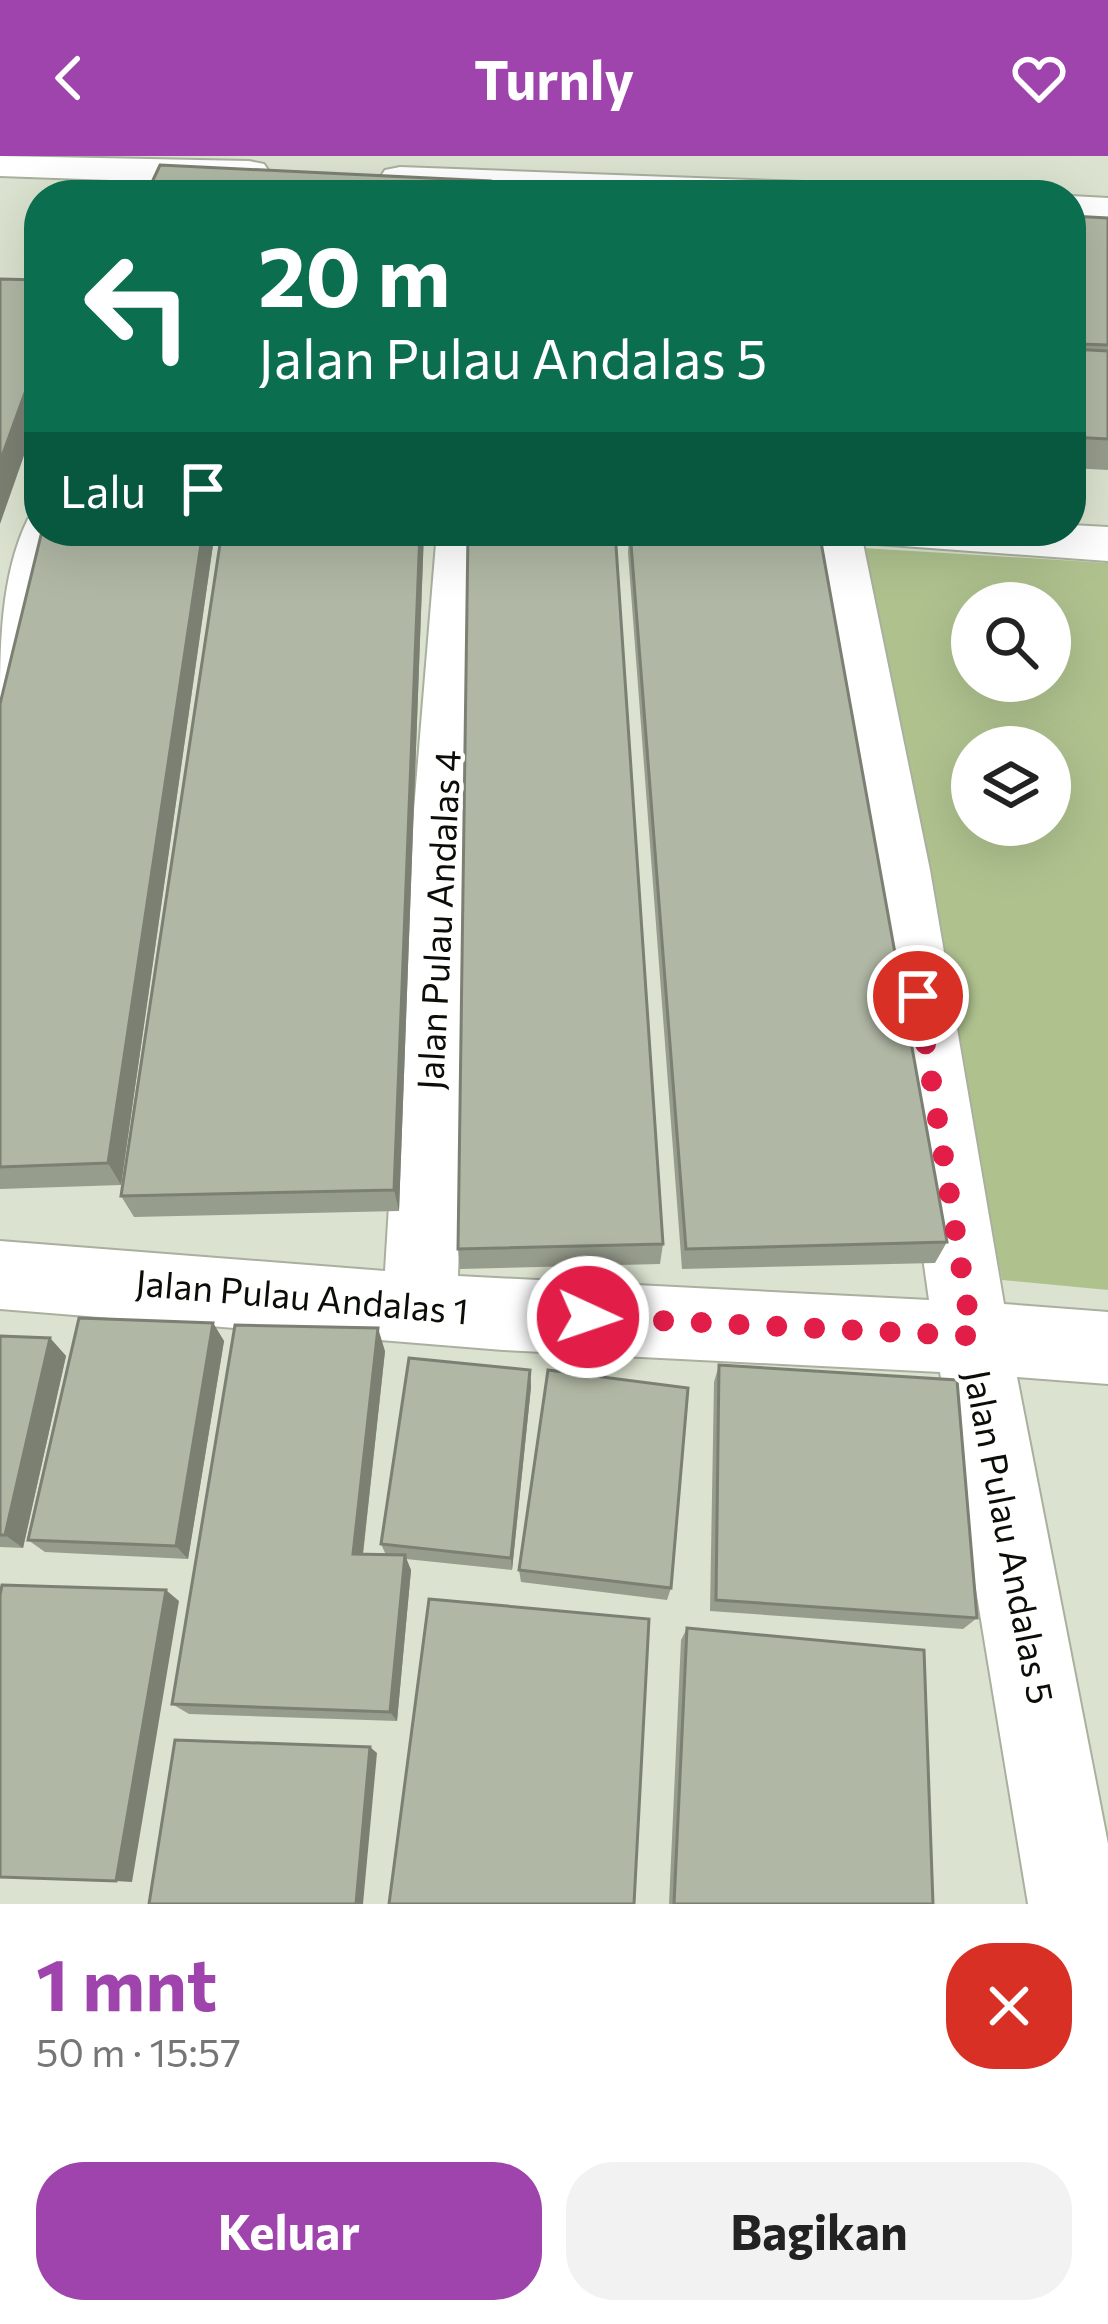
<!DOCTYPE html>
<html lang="id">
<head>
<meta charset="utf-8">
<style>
  :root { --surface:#fff; --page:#f2f2f2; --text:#222; --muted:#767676; --accent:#9f43ad }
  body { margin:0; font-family:Commissioner,sans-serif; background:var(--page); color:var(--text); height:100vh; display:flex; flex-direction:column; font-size:45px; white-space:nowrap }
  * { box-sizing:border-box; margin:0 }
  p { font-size:39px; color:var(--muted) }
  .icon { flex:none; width:66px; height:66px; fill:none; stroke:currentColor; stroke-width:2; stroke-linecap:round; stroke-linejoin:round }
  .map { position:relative; height:1748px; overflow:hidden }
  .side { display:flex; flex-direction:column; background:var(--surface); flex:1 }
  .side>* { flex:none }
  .hud { position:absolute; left:24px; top:24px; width:1062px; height:366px; border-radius:48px; box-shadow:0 12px 48px #0002; background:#0b6e4f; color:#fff; overflow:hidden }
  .buttons { position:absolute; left:951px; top:426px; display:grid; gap:24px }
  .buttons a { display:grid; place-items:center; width:120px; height:120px; border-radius:50%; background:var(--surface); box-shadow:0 12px 48px #0002; font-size:60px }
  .pin { position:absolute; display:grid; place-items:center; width:102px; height:102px; color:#fff; margin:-51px; border:6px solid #fff; border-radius:50%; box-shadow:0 3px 12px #0007 }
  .me { position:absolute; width:132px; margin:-66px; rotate:93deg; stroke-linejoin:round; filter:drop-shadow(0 0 9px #0008) }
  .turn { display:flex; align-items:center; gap:42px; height:252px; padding:0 36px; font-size:54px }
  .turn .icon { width:156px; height:156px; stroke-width:2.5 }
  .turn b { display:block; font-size:84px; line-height:102px }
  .then { display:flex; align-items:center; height:114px; padding:0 36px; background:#0003; gap:24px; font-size:45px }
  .round { display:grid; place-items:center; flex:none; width:126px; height:126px; border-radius:48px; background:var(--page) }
  .headline { display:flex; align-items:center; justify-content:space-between; height:204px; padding:0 36px }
  h1 { font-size:72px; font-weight:700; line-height:90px; color:var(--accent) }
  .button { display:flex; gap:24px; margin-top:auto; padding:24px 36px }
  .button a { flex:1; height:138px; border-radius:48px; background:var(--accent); color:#fff; font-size:48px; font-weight:700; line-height:138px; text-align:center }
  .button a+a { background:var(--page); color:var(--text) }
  header { display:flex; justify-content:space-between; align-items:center; height:156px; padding:0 36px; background:var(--accent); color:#fff; font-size:54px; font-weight:700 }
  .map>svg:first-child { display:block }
</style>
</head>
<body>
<header><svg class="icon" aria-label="back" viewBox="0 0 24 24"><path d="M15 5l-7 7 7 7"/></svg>Turnly<svg class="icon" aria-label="heart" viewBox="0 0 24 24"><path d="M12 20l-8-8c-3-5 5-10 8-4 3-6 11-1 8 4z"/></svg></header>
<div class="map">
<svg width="1108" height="1748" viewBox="0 0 1108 1748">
  <rect width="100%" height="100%" fill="#dbe2cf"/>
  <!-- green -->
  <path fill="#afc28e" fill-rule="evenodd" d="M 863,392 L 1108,407 L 1108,1134 L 1002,1124 ZM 972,447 L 1050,447 L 1050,525 L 972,525 ZM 972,591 L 1050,591 L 1050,669 L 972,669 Z"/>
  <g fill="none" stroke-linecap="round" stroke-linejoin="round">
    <!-- street casing -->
    <g stroke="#a9b09e" stroke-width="4">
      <path id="street" d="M 0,0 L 249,5 L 264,8 L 270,17 L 264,26 L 249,29 L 0,20 Z
        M 400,11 L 804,26 L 819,30 L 825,39 L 489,39 L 385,32 L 379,23 L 385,14 Z
        M 1071,40 L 1108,42 L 1108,68 L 1071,66 Z
        M 39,360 L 39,375 L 72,375 L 28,536 L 20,550 L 0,556 C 0,492 0,420 28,363 Z
        M 1071,369 L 1108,371 L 1108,405 L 863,387 L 930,714 L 1004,1148 L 1108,1156 L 1108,1228 L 1017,1221 L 1108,1688 L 1108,1748 L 1028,1748 L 940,1216 L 503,1194 L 0,1153 L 0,1085 L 385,1115 L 411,690 L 437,375 L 489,375 L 471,690 L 458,1120 L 929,1144 L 868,714 L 809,375 L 1071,375 Z"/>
    </g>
    <!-- street -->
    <use href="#street" fill="#fff" fill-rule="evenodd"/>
  </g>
  <!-- wall -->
  <path fill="#979d8d" d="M 1071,60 L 1108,62 L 1108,314 L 1071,312 Z
    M 42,375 L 215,375 L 121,1029 L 0,1033 L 0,548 Z
    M 424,375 L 399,1055 L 134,1061 L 121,1040 Z
    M 629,375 L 819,375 L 947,1086 L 935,1107 L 682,1113 L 628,397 Z
    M 663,1088 L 660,1108 L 460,1113 L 458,1093 Z
    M 213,1167 L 224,1185 L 188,1403 L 45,1396 L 28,1384 Z
    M 0,1180 L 50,1182 L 66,1200 L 23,1392 L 0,1391 Z
    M 385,1195 L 363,1399 L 386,1399 L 381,1388 L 530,1214 L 531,1231 L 512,1414 L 406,1403 L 411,1414 L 397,1565 L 189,1558 L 172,1548 Z
    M 719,1209 L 977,1462 L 963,1473 L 710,1455 L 714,1226 Z
    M 519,1414 L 671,1432 L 667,1444 L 521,1426 Z
    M 687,1472 L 933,1748 L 669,1748 L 681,1484 Z"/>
  <!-- shaded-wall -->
  <path fill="#7b8073" d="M 39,198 L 39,257 L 0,368 L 0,306 Z
    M 203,375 L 215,375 L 121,1029 L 108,1007 Z
    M 420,375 L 424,375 L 399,1055 L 394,1034 Z
    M 213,1167 L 224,1185 L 188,1403 L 176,1390 Z
    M 378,1172 L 385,1195 L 361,1414 L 353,1398 Z
    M 50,1182 L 66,1200 L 23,1392 L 5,1379 Z
    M 530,1214 L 531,1231 L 512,1414 L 511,1402 Z
    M 405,1399 L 411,1414 L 397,1565 L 390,1556 Z
    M 166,1434 L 179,1445 L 132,1726 L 116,1725 Z
    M 370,1591 L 377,1597 L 363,1748 L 356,1748 Z"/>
  <!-- building -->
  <path fill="#b0b7a4" stroke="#7b8073" stroke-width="3" d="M 160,9 L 490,25 L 487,39 L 146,39 Z
    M 614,31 L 788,39 L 613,39 Z
    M 491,32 L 613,38 L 489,39 Z
    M 1071,60 L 1108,62 L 1108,189 L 1081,188 L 1084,180 L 1071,109 Z
    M 1071,109 L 1084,180 L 1071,179 Z
    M 0,123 L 39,124 L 39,198 L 0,306 Z
    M 1071,193 L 1108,195 L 1108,283 L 1071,281 Z
    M 42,375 L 203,375 L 108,1007 L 0,1011 L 0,548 Z
    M 222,375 L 420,375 L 394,1034 L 121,1040 Z
    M 468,375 L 615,375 L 663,1088 L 458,1093 Z
    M 630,375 L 819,375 L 947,1086 L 686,1093 Z
    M 79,1162 L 213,1167 L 176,1390 L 28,1384 Z
    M 235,1169 L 378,1172 L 353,1398 L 405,1399 L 390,1556 L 172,1548 Z
    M 0,1180 L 50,1182 L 5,1379 L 0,1379 Z
    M 409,1202 L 530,1214 L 511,1402 L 381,1388 Z
    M 719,1209 L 957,1224 L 977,1462 L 716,1444 Z
    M 548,1214 L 688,1232 L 671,1432 L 519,1414 Z
    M 2,1429 L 166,1434 L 116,1725 L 0,1721 L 0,1439 Z
    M 429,1443 L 649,1463 L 634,1748 L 389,1748 Z
    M 687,1472 L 924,1494 L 933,1748 L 674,1748 Z
    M 175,1584 L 370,1591 L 356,1748 L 149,1748 Z"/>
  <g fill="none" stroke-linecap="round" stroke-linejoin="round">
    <!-- route -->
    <path stroke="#e11d48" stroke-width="21" stroke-dasharray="0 37.8" d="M 588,1161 L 972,1180 L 918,840"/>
  </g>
  <g text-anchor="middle" stroke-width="9" stroke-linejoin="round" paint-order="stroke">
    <!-- street labels -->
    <g font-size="36" fill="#0b0d07" stroke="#fff">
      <text transform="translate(439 764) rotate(-87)" y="13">Jalan Pulau Andalas 4</text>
      <text transform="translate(302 1141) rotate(5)" y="13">Jalan Pulau Andalas 1</text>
      <text transform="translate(1009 1381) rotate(79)" y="13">Jalan Pulau Andalas 5</text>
    </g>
  </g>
</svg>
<div class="buttons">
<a><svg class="icon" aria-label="search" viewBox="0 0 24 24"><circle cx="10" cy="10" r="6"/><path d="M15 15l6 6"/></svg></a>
<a><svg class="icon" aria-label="layers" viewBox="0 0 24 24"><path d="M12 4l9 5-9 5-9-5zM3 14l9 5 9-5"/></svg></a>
</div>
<div class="pin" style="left:918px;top:840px;background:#d93025"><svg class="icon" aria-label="arrive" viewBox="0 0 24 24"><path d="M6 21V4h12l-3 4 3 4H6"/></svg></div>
<svg class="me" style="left:588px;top:1161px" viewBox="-20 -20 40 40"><circle r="17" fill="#e11d48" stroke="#fff" stroke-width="3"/><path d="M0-11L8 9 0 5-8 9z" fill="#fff"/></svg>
<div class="hud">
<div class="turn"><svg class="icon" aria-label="left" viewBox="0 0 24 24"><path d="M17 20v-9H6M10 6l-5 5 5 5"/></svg><div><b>20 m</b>Jalan Pulau Andalas 5</div></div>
<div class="then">Lalu<svg class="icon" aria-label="arrive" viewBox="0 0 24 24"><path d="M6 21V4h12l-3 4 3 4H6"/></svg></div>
</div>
</div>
<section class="side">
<div class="headline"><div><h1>1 mnt</h1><p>50 m · 15:57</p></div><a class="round" style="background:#d93025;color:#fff"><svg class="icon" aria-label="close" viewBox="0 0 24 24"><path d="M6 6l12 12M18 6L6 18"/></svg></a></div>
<div class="button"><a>Keluar</a><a>Bagikan</a></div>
</section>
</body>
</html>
